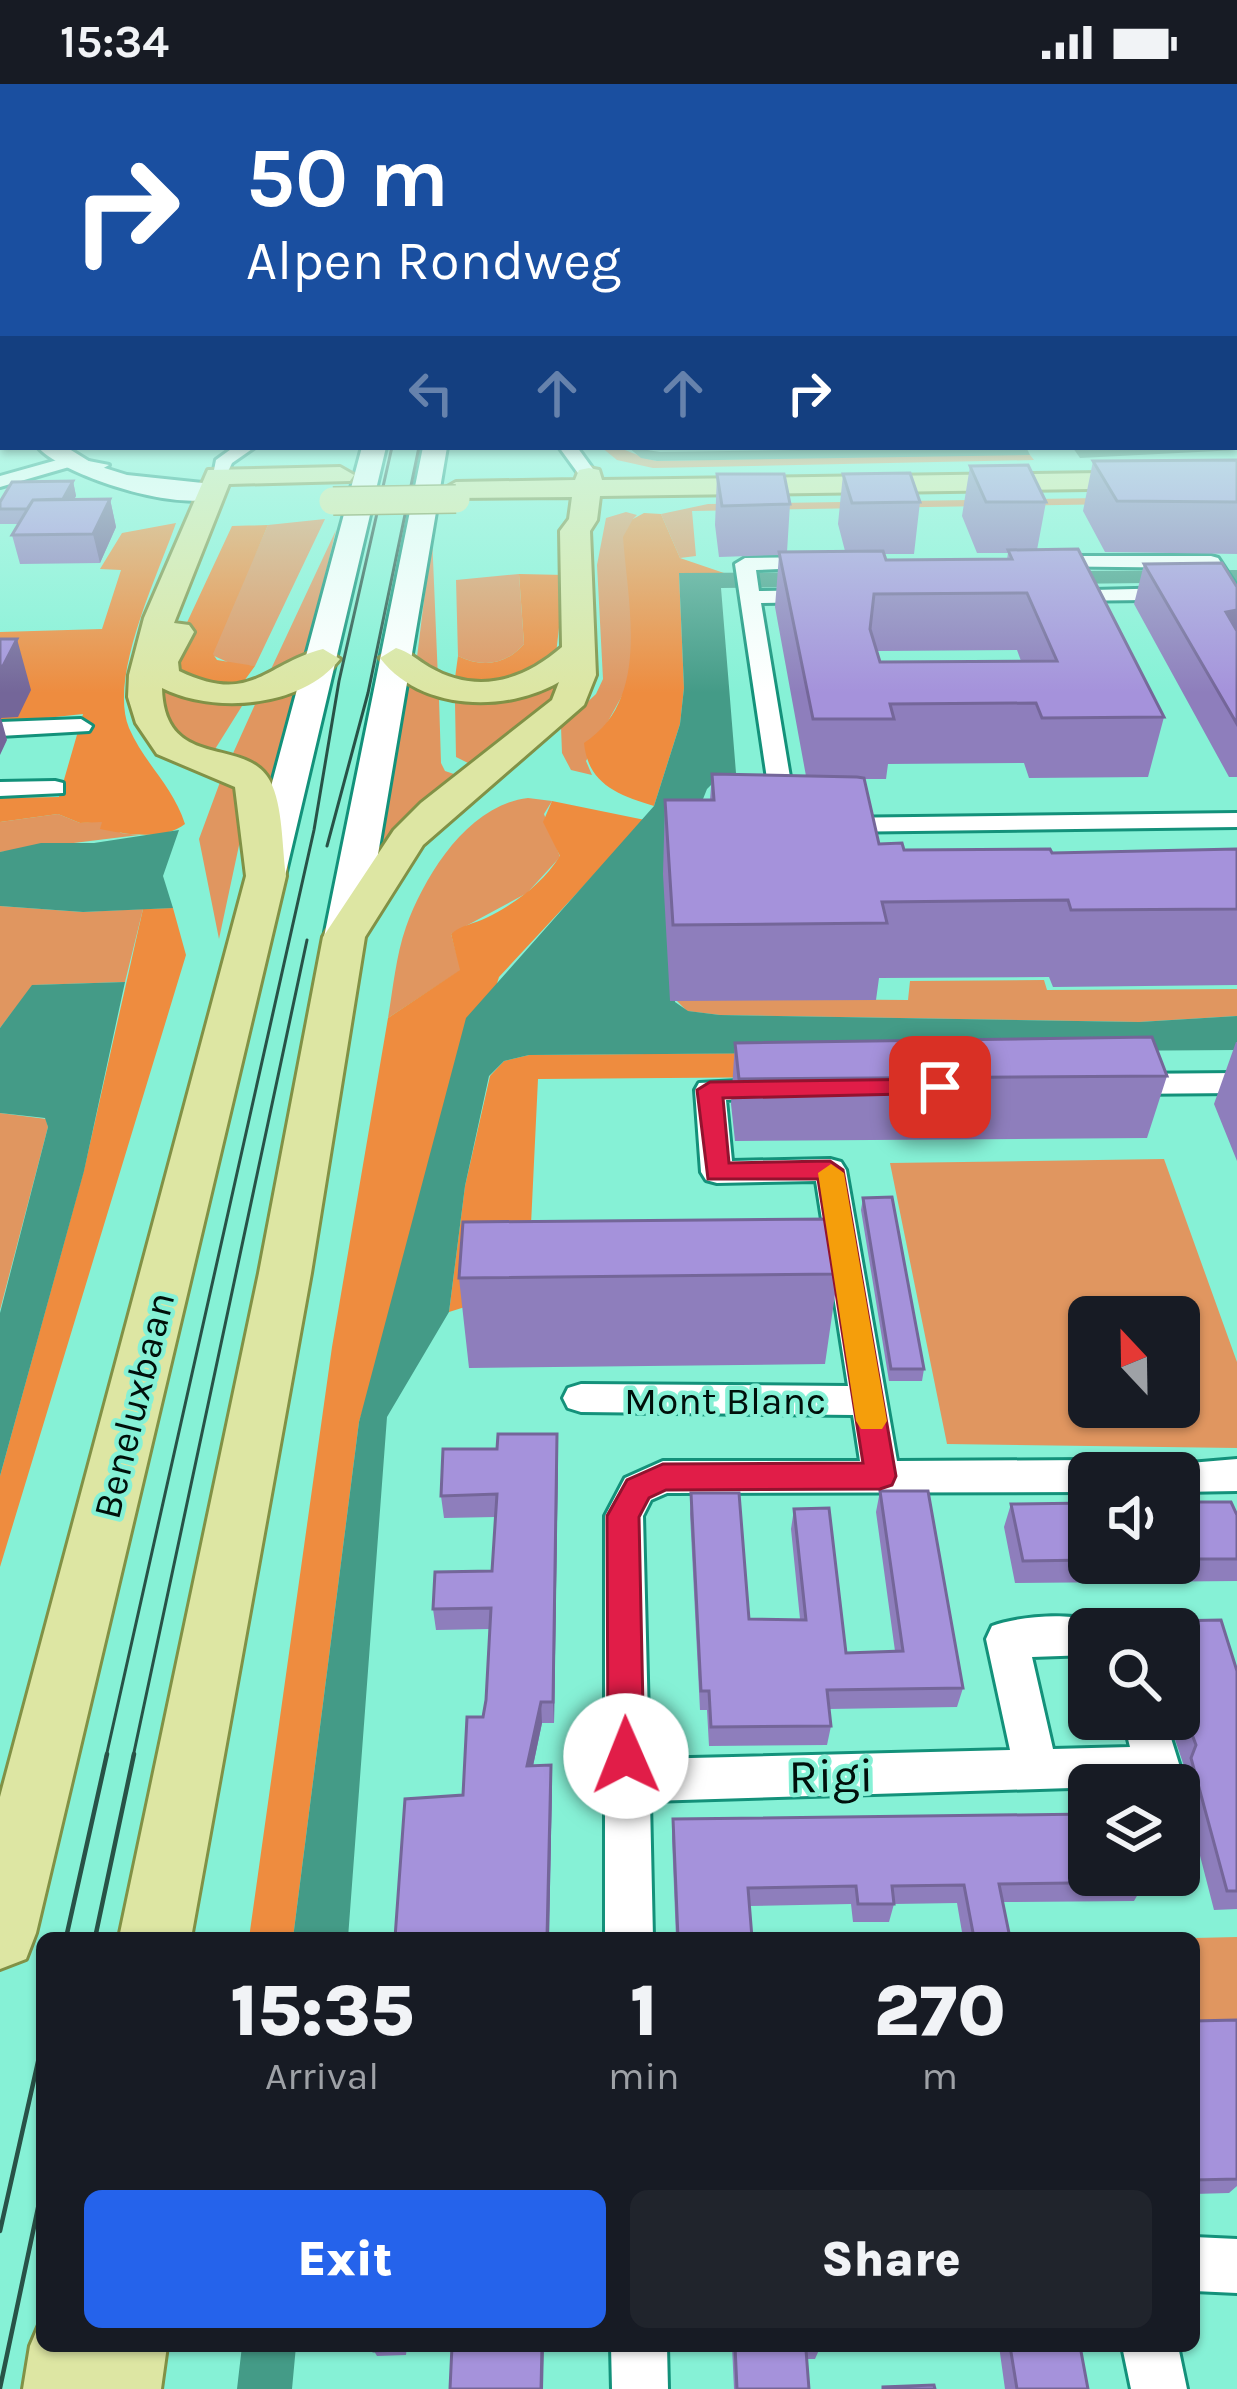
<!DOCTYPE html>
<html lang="en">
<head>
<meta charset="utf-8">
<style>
  :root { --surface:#171b24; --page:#20242c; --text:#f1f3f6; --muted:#9ea1a6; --accent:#2563eb }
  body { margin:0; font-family:Karla,sans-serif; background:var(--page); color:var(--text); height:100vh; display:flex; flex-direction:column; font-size:45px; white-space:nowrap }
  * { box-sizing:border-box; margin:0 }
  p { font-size:39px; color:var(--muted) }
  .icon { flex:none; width:66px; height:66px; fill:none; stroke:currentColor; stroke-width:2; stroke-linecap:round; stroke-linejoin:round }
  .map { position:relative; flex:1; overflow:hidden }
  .sheet { position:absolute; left:36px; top:1848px; width:1164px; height:420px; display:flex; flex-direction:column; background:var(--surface); border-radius:18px; box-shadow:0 3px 9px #0004 }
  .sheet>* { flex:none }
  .banner { position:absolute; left:0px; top:0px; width:1239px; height:366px; box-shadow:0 3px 9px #0004; background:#1a4fa0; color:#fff; overflow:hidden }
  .needle { width:78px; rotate:338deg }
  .buttons { position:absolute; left:1068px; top:1212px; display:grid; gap:24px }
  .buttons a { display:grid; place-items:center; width:132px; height:132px; border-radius:18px; background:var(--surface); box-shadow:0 3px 9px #0004; font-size:60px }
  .pin { position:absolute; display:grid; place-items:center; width:102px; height:102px; color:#fff; margin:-51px; border-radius:24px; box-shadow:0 6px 18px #0006 }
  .me { position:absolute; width:132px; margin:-66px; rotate:359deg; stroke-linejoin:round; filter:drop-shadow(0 0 9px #0008) }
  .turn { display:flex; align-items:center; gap:42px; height:252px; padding:0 48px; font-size:54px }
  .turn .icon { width:156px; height:156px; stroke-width:2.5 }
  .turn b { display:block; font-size:84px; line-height:102px }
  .lanes { display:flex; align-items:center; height:114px; padding:0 48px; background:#0003; justify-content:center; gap:60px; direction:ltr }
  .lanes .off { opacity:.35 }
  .eta { display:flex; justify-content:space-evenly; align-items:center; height:204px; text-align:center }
  .eta b { font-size:72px; font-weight:800; line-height:84px }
  .action { display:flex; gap:24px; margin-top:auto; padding:24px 48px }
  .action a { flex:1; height:138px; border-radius:18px; background:var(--accent); color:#fff; font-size:48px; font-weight:800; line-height:138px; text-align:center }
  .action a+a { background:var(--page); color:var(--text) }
  .status { display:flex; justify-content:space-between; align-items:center; height:84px; padding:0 60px; background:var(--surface); direction:ltr }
  .status svg { height:33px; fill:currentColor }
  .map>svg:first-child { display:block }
</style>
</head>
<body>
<div class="status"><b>15:34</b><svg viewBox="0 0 49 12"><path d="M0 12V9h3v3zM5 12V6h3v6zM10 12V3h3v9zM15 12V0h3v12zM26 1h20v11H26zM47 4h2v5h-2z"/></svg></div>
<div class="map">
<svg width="1237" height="2305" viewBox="0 0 1237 2305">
  <rect width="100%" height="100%" fill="#86f1d6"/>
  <!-- green -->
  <path fill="#e09660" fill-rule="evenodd" d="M 601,363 C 630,363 632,372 657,377 L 999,370 L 1030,371 L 1034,376 L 653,384 L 617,376 Z
    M 1237,412 L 1237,418 L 692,427 L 696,472 L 680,474 L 661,430 L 708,420 Z
    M 626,428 L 637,431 L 633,435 L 631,582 L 628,601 L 586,677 L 592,691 L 571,686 L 562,669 L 561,643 L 596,610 L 603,595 L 597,481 L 606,434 Z
    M 325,435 L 255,582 L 234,581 L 212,571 L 215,560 L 268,441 Z
    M 336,446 L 305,574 L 265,598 Z
    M 432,451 L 438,595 L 417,573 Z
    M 519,490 L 524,560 C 506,581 482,584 458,572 L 456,496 Z
    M 155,595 L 247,614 L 212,670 C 163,658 165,641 155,595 Z
    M 565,595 L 557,616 L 478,684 L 456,673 L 455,619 C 495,623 530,617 565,595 Z
    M 406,599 L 439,615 L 441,679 L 445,687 L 463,693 L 381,768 Z
    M 299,601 L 272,718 L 230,676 L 257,616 Z
    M 223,690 L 234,695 L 244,738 L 219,855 L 199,755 Z
    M 528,714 L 552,717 L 544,730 L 560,773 L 527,809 L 451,850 L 461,886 L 388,934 C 393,905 396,871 406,843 C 425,791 468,721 528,714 Z
    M 58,730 L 80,739 L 103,737 L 121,749 L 139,751 L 0,768 L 0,738 Z
    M 0,822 L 83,828 L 143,825 L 125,898 L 33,901 L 0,944 Z
    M 1044,896 L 1047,906 L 1237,905 L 1237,932 L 1139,938 L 720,931 L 687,927 L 674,914 L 908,916 L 910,897 Z
    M 0,1029 L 46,1035 L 48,1043 L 0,1226 Z
    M 1164,1075 L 1237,1278 L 1237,1364 L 947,1360 L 890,1079 ZM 1089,1233 L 1179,1233 L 1179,1323 L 1089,1323 Z
    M 1237,1853 L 1237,1989 L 1194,1987 L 1194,1854 Z"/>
  <!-- forest -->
  <path fill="#ee8c3f" d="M 644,429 L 661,430 L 680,474 L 724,489 L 679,489 L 684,604 L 680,640 L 654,722 C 618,711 588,700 584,659 C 651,616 628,522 623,453 L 633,435 Z
    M 176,439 C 158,491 108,593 129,644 C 144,679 173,702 185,740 C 164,757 124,750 100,745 L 102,738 L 80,739 L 58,730 L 0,738 L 0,714 L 59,713 L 83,630 L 0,639 L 0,548 L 102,545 L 121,486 L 100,485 L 122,449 Z
    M 268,441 L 213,570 L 217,576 L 255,582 L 239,604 L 193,601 L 169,577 L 232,442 Z
    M 519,490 L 565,491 L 556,570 L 531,593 L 454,601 L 458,572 C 482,584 506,581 524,560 Z
    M 552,717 L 645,736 L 499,893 L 359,1338 L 293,1854 L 249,1854 L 332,1263 L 388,934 L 460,886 L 451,850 C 461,841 474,840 486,834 C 515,820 543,799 560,772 L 543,738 Z
    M 173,824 L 186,871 L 0,1483 L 0,1392 L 84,1086 L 143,825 Z
    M 1153,966 L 1160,990 L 538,995 L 528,1203 L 449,1228 L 465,1102 L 490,992 L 504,977 L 529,971 Z"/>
  <!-- water -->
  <path fill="#449b87" d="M 1237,362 L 1237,366 L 1080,374 L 1073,364 Z
    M 628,363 L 660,368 L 1026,363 L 1030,371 L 657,377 L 641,374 Z
    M 1237,486 L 1237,498 L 721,504 L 736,689 L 720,692 L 707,705 L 666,808 L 675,918 L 688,927 L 720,931 L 1139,938 L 1237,932 L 1237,966 L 529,971 L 504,977 L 489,992 L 465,1102 L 449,1228 L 387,1333 L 348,1854 L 293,1854 L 359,1338 L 466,934 L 654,722 L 680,640 L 684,604 L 679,489 Z
    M 179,746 L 163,792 L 173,824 L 83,828 L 0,822 L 0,768 L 41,759 L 94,759 Z
    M 125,898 L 84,1087 L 0,1392 L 0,1229 L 48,1043 L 45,1034 L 0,1029 L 0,944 L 32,901 Z
    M 242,2262 L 296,2262 L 292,2305 L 237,2305 Z"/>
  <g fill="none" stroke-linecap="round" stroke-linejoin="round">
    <!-- street casing -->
    <g stroke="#13917a" stroke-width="6">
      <path id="street" d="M 234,363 L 255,363 L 232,379 L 224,396 L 212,396 L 216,376 Z
        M 559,363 L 577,363 L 598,392 L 595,396 L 583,396 Z
        M 68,373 L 109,381 L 100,386 L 69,383 L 0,403 L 0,392 Z
        M 1039,472 L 1211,472 L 1218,474 L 1237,503 L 1237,515 L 1059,517 L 1052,515 L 1052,507 L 1217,503 L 1205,484 L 1032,482 L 1029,478 Z
        M 819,473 L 826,475 L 826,483 L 756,486 L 759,507 L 822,506 L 832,512 L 822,518 L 761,519 L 797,735 L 785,742 L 773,735 L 735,480 L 745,474 Z
        M 81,635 L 92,642 L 89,647 L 0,652 L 0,638 Z
        M 55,697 L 63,699 L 63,709 L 0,712 L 0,698 Z
        M 1237,729 L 1237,743 L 831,748 L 819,741 L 831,734 Z
        M 1237,989 L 1237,1009 L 1123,1010 L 1108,1000 L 1123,990 Z
        M 778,995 L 793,1005 L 789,1012 L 726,1016 L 732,1077 L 830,1075 L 841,1078 L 846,1086 L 897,1377 L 1089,1376 L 1102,1381 L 1106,1389 L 1089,1389 L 1089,1408 L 667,1409 L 651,1416 L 643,1432 L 649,1675 L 1010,1666 L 986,1555 L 992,1542 C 1018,1532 1086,1525 1106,1545 L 1089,1545 L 1089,1571 L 1032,1573 L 1053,1665 L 1130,1663 L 1123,1635 L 1165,1635 L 1180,1683 L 1173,1698 L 1165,1701 L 650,1717 L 653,1854 L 605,1854 L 605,1432 L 625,1394 L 663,1377 L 860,1377 L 853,1331 L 581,1328 L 568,1324 L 563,1314 L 568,1304 L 581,1300 L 848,1302 L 816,1097 L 717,1099 L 706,1096 L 701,1088 L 695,1006 L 699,999 Z
        M 1237,1375 L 1237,1407 L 1179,1408 L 1179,1389 L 1162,1389 L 1166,1381 Z
        M 1194,2153 L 1237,2155 L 1237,2209 L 1194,2207 Z
        M 611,2262 L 667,2262 L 668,2305 L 612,2305 Z
        M 1122,2262 L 1178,2262 L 1187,2305 L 1131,2305 Z"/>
    </g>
    <!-- secondary casing -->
    <g stroke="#13917a" stroke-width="6">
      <path id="secondary" d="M 0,326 L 3,327 L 3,342 L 0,341 Z
        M 38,363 L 66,363 L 95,381 L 127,391 L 212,400 L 225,408 C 197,435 63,393 38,363 Z
        M 362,363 L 386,363 L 285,792 L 279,800 L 253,800 L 247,792 Z
        M 423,363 L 447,363 L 364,853 L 358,861 L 330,861 L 324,853 Z"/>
    </g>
    <!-- primary casing -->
    <g stroke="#819146" stroke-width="6">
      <path id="primary" d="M 340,383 L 354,391 L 350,397 L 229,400 L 174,539 L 189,541 L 194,548 L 178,578 L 179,587 C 252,622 264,580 323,565 L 340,575 C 302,624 213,630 162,604 C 164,689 246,651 270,697 C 283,721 282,764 286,792 L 36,1849 L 26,1875 L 0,1885 L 0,1713 L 246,792 L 235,703 L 157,670 L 136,639 L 128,613 L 129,591 L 144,534 L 208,386 Z
        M 589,384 L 599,386 L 602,396 L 1237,387 L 1237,403 L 600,412 L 597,436 L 590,447 L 596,591 L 584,621 L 423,761 L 365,853 L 311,1189 L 191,1854 L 119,1854 L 259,1189 L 323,853 L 394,746 L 421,719 L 552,616 L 559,598 C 506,629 420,627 380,574 L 396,564 C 410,568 417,576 429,583 C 477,611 523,597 562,563 L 560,447 L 569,435 L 572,413 L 456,414 L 442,406 L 456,398 L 575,396 L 579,386 Z
        M 42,2234 L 42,2262 L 167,2262 L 161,2305 L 23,2305 L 30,2262 Z"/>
    </g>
    <!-- street -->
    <use href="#street" fill="#fff" fill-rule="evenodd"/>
    <!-- secondary -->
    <use href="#secondary" fill="#fff" fill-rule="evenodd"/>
    <!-- primary -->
    <use href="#primary" fill="#dde6a3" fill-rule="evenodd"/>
    <!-- tram-far1 -->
    <path stroke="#285247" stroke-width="3" d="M 327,762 L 368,609 L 419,363
      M 106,1673 L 314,746 L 339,597 L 392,363
      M 133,1673 L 307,856"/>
    <!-- tram -->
    <path stroke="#285247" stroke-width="4.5" d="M 66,1854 L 107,1670
      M 95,1854 L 134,1670
      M 0,2147 L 42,1960
      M 0,2304 L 42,2105"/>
    <!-- primary-bridge casing -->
    <g stroke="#819146" stroke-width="30" stroke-linecap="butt">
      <path id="primary-bridge" d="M 333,417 L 456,415"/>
    </g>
    <!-- primary-bridge -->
    <use href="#primary-bridge" stroke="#dde6a3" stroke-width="27"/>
  </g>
  <!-- wall -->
  <path fill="#8e7ebc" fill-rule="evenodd" d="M 1237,376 L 1237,470 L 1105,468 L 1083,427 L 1093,377 Z
    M 970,382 L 1046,418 L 1037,466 L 1164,633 L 1148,693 L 1029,694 L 1024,679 L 888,680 L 886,695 L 864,695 L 879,760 L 904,766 L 1052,769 L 1237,765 L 1237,901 L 1053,903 L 1049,893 L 879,894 L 876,916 L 670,917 L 663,790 L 665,716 L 710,716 L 712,690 L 806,692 L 775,523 L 779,471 L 719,473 L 715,441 L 717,390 L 790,420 L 787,468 L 845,467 L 838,440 L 843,390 L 920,418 L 914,470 L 884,470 L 886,476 L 1007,475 L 1008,469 L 977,469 L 962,432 ZM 1017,566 L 1021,577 L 880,578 L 877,567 Z
    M 73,397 L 76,412 L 74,415 L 110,415 L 116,443 L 100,479 L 20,480 L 12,451 L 19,440 L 0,440 L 0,418 Z
    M 1144,480 L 1237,503 L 1237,693 L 1229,693 L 1134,520 Z
    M 1236,958 L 1237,958 L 1237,1077 L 1214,1020 Z
    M 735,959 L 1167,992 L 1147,1054 L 735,1057 L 731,1020 Z
    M 863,1114 L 924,1285 L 922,1297 L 889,1297 L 861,1126 Z
    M 838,1190 L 825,1280 L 469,1284 L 459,1194 Z
    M 558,1372 L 554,1639 L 542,1639 L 533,1682 L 552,1701 L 549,1854 L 395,1854 L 463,1711 L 486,1616 L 490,1545 L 436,1546 L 433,1525 L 492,1487 L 495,1433 L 444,1434 L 441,1412 Z
    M 880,1407 L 963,1604 L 957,1623 L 829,1625 L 831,1642 L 827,1661 L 709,1662 L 707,1626 L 700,1626 L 690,1430 L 691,1409 L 749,1535 L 800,1535 L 791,1445 L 794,1425 L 846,1569 L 895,1567 L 876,1428 Z
    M 1179,1418 L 1237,1431 L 1237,1497 L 1015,1499 L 1004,1443 L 1011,1420 L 1089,1419 L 1089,1479 L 1179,1479 Z
    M 1170,1537 L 1237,1587 L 1237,1825 L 1214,1826 L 1180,1694 L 1184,1682 L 1168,1635 L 1179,1635 L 1179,1545 L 1166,1545 Z
    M 673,1735 L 1145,1798 L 1134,1817 L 1003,1818 L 1010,1854 L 963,1854 L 957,1819 L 894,1820 L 889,1838 L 853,1838 L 851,1820 L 750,1822 L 752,1854 L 676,1854 L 672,1754 Z
    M 1237,1936 L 1237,2102 L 1229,2109 L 1194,2110 L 1194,1937 Z
    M 374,2262 L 407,2262 L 406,2271 L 377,2272 L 374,2267 Z
    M 732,2262 L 819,2262 L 819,2266 L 815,2275 L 806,2275 L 809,2305 L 734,2305 Z
    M 999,2262 L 1080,2262 L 1088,2305 L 1005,2305 Z"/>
  <!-- shaded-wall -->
  <path fill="#746699" d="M 73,397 L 76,412 L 62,439 L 58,425 Z
    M 110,415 L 116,443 L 100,479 L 93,450 Z
    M 1237,526 L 1237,565 L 1226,528 Z
    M 17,555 L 31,606 L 18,633 L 1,634 L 7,656 L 0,671 L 0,582 Z
    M 557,1350 L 558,1372 L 554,1639 L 553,1618 Z
    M 541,1618 L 542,1639 L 529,1701 L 527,1682 Z
    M 551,1681 L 552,1701 L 549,1854 L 547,1854 Z
    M 542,2262 L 544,2262 L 543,2305 L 541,2305 Z"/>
  <!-- building -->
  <path fill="#a592db" stroke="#746699" stroke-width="3" fill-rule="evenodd" d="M 1237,376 L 1237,418 L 1117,417 L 1093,377 Z
    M 1028,381 L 1046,418 L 986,418 L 970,382 Z
    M 910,389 L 920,418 L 852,419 L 843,390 Z
    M 717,390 L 784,390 L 790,420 L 722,422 Z
    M 73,397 L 63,415 L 33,416 L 27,425 L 0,425 L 0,418 L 12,398 Z
    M 110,415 L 93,450 L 12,451 L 33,416 Z
    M 1078,465 L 1164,633 L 1042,634 L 1036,619 L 890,620 L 894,635 L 813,635 L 779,468 L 883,467 L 886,476 L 1012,475 L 1008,466 ZM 1027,509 L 1057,577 L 880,578 L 870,545 L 874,510 Z
    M 1222,479 L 1237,503 L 1237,526 L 1226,528 L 1237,547 L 1237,640 L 1144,480 Z
    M 0,555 L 17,555 L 3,582 L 0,582 Z
    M 712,690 L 857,693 L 864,694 L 879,760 L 902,759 L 904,766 L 1050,765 L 1052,769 L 1237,765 L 1237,825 L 1071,826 L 1068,816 L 882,818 L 887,839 L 673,841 L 665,716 L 714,716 Z
    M 1152,953 L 1167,992 L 739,995 L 735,959 Z
    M 892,1113 L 924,1285 L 891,1285 L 863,1114 Z
    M 830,1135 L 838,1190 L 459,1194 L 463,1138 Z
    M 498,1350 L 557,1350 L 553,1618 L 541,1618 L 527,1682 L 551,1681 L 547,1854 L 395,1854 L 405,1715 L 463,1711 L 467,1633 L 483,1633 L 486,1616 L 491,1524 L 433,1525 L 435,1488 L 492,1487 L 497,1410 L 441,1412 L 443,1365 L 497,1365 Z
    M 880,1407 L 928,1407 L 963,1604 L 827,1606 L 831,1642 L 711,1643 L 709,1607 L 701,1607 L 691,1409 L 739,1409 L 749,1535 L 806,1536 L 794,1425 L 829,1424 L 846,1569 L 903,1567 Z
    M 1179,1418 L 1231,1418 L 1237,1431 L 1237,1475 L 1179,1475 Z
    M 1089,1419 L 1089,1476 L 1023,1477 L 1011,1420 Z
    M 1221,1536 L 1237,1587 L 1237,1807 L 1227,1807 L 1191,1674 L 1196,1661 L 1179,1615 L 1179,1545 L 1173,1545 L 1170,1537 Z
    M 1089,1730 L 1089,1791 L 1144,1791 L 1145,1798 L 999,1800 L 1010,1854 L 974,1854 L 964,1801 L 892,1802 L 894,1820 L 858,1820 L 856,1802 L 748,1804 L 752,1854 L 678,1854 L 673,1735 Z
    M 1237,1936 L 1237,2095 L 1194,2096 L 1194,1937 Z
    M 374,2262 L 404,2262 L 403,2266 L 374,2267 Z
    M 452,2262 L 542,2262 L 541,2305 L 450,2305 Z
    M 735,2262 L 819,2262 L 819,2266 L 806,2266 L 809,2305 L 737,2305 Z
    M 1010,2262 L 1080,2262 L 1088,2305 L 1017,2305 Z
    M 934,2301 L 935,2305 L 883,2305 L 883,2303 Z"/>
  <!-- sky -->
  <linearGradient id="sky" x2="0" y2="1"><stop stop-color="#66aac1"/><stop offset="0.47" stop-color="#c9f9ed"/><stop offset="1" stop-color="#c9f9ed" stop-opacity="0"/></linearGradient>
  <rect width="1237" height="609" fill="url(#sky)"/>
  <!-- route -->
  <path fill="#e11d48" stroke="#92132f" stroke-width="3" d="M 940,995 L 952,1003 L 949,1009 L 723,1014 L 729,1079 L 830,1077 L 843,1086 L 896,1392 L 892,1401 L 880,1405 L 666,1406 L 649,1414 L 639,1433 L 644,1672 L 639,1684 L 626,1689 L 614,1684 L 608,1672 L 607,1432 L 627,1396 L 663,1380 L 863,1379 L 818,1095 L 708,1095 L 697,1006 L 710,998 Z"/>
  <!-- slow -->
  <path fill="#f59e0b" d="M 831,1080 L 844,1089 L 887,1337 L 882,1345 L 861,1345 L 856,1337 L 818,1089 Z"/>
  <g text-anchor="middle" stroke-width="9" stroke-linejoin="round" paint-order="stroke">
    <!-- street labels -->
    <g font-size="39" fill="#00100b" stroke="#86f1d6">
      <text x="725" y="1330">Mont Blanc</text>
      <text transform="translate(133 1321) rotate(-76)" y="14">Beneluxbaan</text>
    </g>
    <!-- near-street labels -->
    <g font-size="48" fill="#00100b" stroke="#86f1d6">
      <text transform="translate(831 1691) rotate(-1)" y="17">Rigi</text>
    </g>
  </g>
</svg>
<div class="buttons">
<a><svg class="needle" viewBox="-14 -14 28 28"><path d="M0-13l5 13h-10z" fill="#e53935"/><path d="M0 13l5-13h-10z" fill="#9ea1a6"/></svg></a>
<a><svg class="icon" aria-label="sound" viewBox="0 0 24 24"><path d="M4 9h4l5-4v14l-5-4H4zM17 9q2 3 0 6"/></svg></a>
<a><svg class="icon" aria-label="search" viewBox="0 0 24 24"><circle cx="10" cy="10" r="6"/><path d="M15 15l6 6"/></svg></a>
<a><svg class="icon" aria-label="layers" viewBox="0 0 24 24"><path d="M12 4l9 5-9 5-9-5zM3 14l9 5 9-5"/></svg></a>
</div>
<div class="pin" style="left:940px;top:1003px;background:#d93025"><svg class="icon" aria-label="arrive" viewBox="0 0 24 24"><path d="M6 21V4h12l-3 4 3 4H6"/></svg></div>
<svg class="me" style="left:626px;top:1672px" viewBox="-20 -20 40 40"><circle r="19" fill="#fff"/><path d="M0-13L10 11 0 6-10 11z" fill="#e11d48"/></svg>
<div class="banner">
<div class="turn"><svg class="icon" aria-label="right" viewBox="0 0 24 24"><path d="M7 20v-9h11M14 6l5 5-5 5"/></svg><div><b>50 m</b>Alpen Rondweg</div></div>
<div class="lanes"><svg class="icon off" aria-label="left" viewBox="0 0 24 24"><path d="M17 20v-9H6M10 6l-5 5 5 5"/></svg><svg class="icon off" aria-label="ahead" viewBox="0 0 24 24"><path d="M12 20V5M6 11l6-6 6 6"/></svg><svg class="icon off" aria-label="ahead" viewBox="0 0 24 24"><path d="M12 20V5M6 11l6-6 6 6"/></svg><svg class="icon" aria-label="right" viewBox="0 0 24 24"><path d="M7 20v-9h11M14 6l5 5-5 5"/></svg></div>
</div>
<section class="sheet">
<div class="eta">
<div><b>15:35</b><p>Arrival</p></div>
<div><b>1</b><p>min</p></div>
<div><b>270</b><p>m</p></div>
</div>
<div class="action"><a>Exit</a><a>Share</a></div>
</section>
</div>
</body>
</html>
